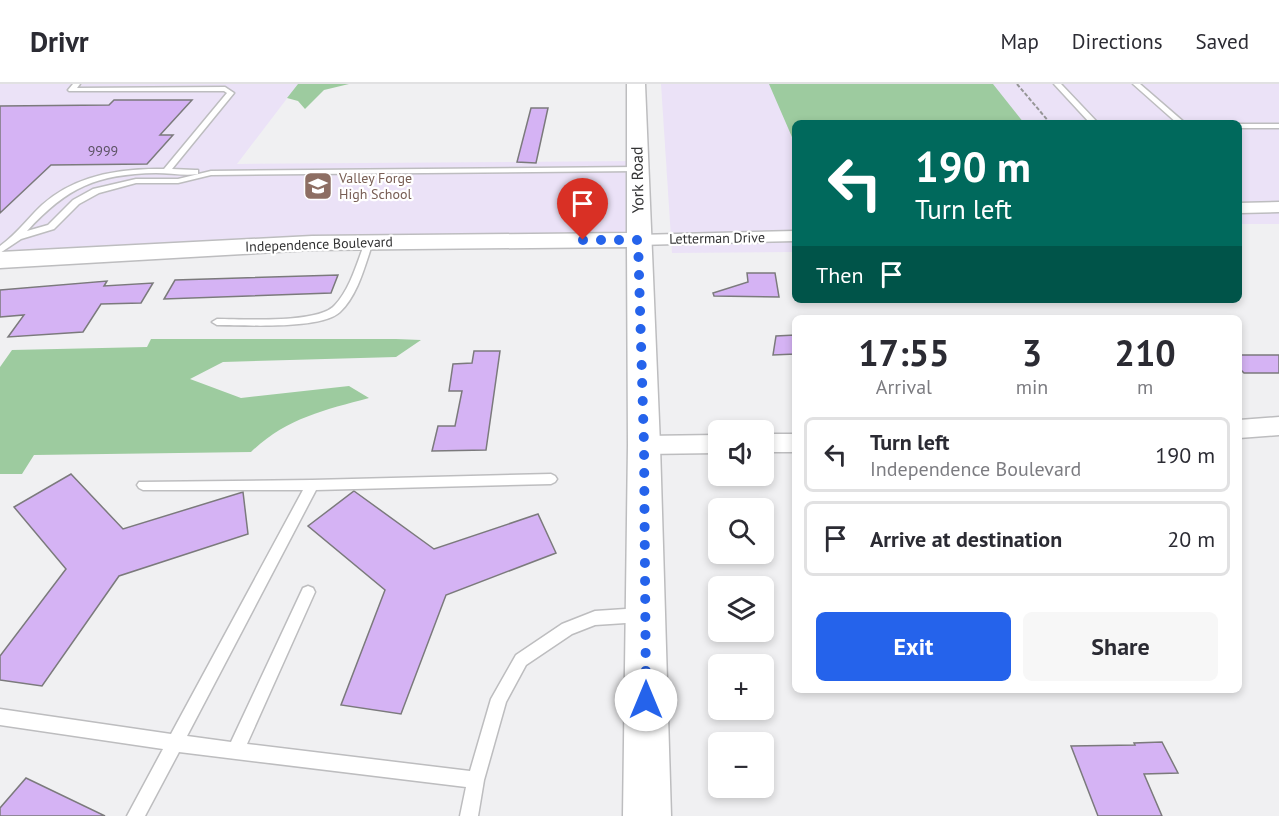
<!DOCTYPE html>
<html lang="en">
<head>
<meta charset="utf-8">
<style>
  :root { --surface:#fff; --page:#f7f7f7; --text:#2b2b33; --muted:#7c7c81; --line:#e1e1e2; --accent:#2563eb }
  body { margin:0; font-family:"PT Sans",sans-serif; background:var(--page); color:var(--text); height:100vh; display:flex; flex-direction:column; font-size:22px; white-space:nowrap }
  * { box-sizing:border-box; margin:0 }
  p { font-size:20px; color:var(--muted) }
  .icon { flex:none; width:33px; height:33px; fill:none; stroke:currentColor; stroke-width:2; stroke-linecap:round; stroke-linejoin:round }
  .map { position:relative; flex:1; overflow:hidden }
  .details { position:absolute; left:792px; top:231px; width:450px; height:378px; display:flex; flex-direction:column; background:var(--surface); border-radius:9px; box-shadow:0 3px 9px #0003 }
  .details>* { flex:none }
  .guide { position:absolute; left:792px; top:36px; width:450px; height:183px; border-radius:9px; box-shadow:0 3px 9px #0003; background:#00695c; color:#fff; overflow:hidden }
  .controls { position:absolute; left:708px; top:336px; display:grid; gap:12px }
  .controls a { display:grid; place-items:center; width:66px; height:66px; border-radius:9px; background:var(--surface); box-shadow:0 3px 9px #0003; font-size:30px }
  .pin { position:absolute; display:grid; place-items:center; width:51px; height:51px; color:#fff; margin:-62px -26px; border-radius:50% 50% 50% 0; rotate:-45deg; box-shadow:0 0 6px #0007 }
  .pin .icon { rotate:45deg }
  .me { position:absolute; width:66px; margin:-33px; rotate:0deg; stroke-linejoin:round; filter:drop-shadow(0 0 4px #0008) }
  .turn { display:flex; align-items:center; gap:21px; height:126px; padding:0 24px; font-size:27px }
  .turn .icon { width:78px; height:78px; stroke-width:2.5 }
  .turn b { display:block; font-size:42px; line-height:51px }
  .then { display:flex; align-items:center; height:57px; padding:0 24px; background:#0003; gap:12px; font-size:22px }
  .eta { display:flex; justify-content:space-evenly; align-items:center; height:102px; text-align:center }
  .eta b { font-size:36px; font-weight:700; line-height:42px }
  .primary-button { display:flex; gap:12px; margin-top:auto; padding:12px 24px }
  .primary-button a { flex:1; height:69px; border-radius:9px; background:var(--accent); color:#fff; font-size:24px; font-weight:700; line-height:69px; text-align:center }
  .primary-button a+a { background:var(--page); color:var(--text) }
  ul { padding:0; list-style:none }
  li { display:flex; align-items:center; gap:18px; height:75px; margin:0 12px 9px; padding:0 12px; border:3px solid var(--line); border-radius:9px }
  li div { flex:1 }
  li b { display:block; font-size:22px }
  li em { font-style:normal }
  header { display:flex; align-items:center; gap:36px; box-sizing:border-box; height:84px; padding:0 30px; background:var(--surface); border-bottom:2px solid var(--line) }
  header strong { font-size:28px }
  nav { display:flex; gap:33px; margin-inline-start:auto; font-size:21px }
  .map>svg:first-child { display:block }
</style>
</head>
<body>
<header>
<strong>Drivr</strong>
<nav><a>Map</a><a>Directions</a><a>Saved</a></nav>
</header>
<div class="map">
<svg width="1279" height="732" viewBox="0 0 1279 732">
  <rect width="100%" height="100%" fill="#f0f0f2"/>
  <!-- education -->
  <path fill="#ebe2f7" d="M 0,0 L 298,0 L 237,80 L 637,77 L 638,156 L 312,159 L 0,176 Z
    M 661,0 L 1279,0 L 1279,140 L 1239,140 L 1239,39 L 795,39 L 795,168 L 672,169 Z"/>
  <!-- green -->
  <path fill="#9dcb9f" d="M 298,0 L 349,0 L 324,6 L 305,25 L 298,17 L 287,14 Z
    M 769,0 L 993,0 L 1024,39 L 795,39 L 795,60 Z
    M 151,255 L 396,255 L 421,256 L 396,273 L 223,278 L 190,295 L 241,314 L 349,302 L 369,314 C 324,326 285,335 251,368 L 34,371 L 22,390 L 0,390 L 0,283 L 12,266 L 147,263 Z"/>
  <!-- building -->
  <path fill="#d5b3f4" stroke="#7b7a7c" stroke-width="1.5" d="M 114,16 L 192,16 L 160,51 L 173,51 L 147,80 L 51,81 L 0,129 L 0,22 L 109,21 Z
    M 531,24 L 548,24 L 536,79 L 517,78 Z
    M 747,189 L 775,189 L 779,213 L 714,212 L 713,209 L 748,198 Z
    M 338,191 L 331,209 L 164,215 L 175,196 Z
    M 107,197 L 104,202 L 153,199 L 141,219 L 101,220 L 83,248 L 8,253 L 24,231 L 0,233 L 0,206 Z
    M 795,251 L 795,270 L 773,271 L 776,252 Z
    M 474,267 L 500,267 L 486,366 L 432,367 L 438,342 L 455,342 L 462,307 L 449,307 L 453,280 L 472,279 Z
    M 1239,271 L 1279,271 L 1279,289 L 1244,289 L 1239,284 Z
    M 71,390 L 123,445 L 243,408 L 248,450 L 119,492 L 42,602 L 0,596 L 0,572 L 66,485 L 14,423 Z
    M 354,407 L 434,465 L 538,430 L 556,469 L 446,511 L 401,630 L 341,621 L 385,506 L 308,442 Z
    M 1162,658 L 1178,689 L 1144,690 L 1162,732 L 1098,732 L 1071,662 L 1135,661 L 1134,659 Z
    M 26,694 L 105,732 L 0,732 L 0,724 Z"/>
  <g fill="none" stroke-linecap="round" stroke-linejoin="round">
    <!-- lane casing -->
    <g stroke="#bdbdbf" stroke-width="3">
      <path id="lane" d="M 73,0 L 80,0 L 77,4 L 225,3 L 234,9 L 172,85 L 195,86 L 198,86 L 198,90 C 184,92 170,89 156,89 C 97,90 67,103 27,147 L 48,141 L 73,116 L 93,105 L 136,95 L 178,95 L 211,87 L 637,83 L 641,85 L 637,87 L 211,91 L 178,99 L 136,99 L 99,109 L 79,120 L 54,145 L 21,155 L 0,169 L 0,162 C 18,149 26,136 42,121 C 75,91 121,84 164,85 L 227,9 L 224,7 L 69,7 L 68,6 Z
        M 1054,0 L 1061,0 L 1098,39 L 1090,39 Z
        M 1133,0 L 1140,0 L 1185,39 L 1177,39 Z
        M 1239,40 L 1279,40 L 1279,44 L 1239,44 Z
        M 369,155 L 373,158 C 365,181 358,211 340,228 C 321,246 244,241 217,241 L 212,238 L 217,235 C 243,235 319,240 335,221 C 350,205 357,179 365,158 Z
        M 551,390 L 555,392 L 557,395 L 555,398 L 551,400 L 316,406 L 187,652 L 231,658 L 303,504 L 308,502 L 313,504 L 315,508 L 247,660 L 470,687 L 491,615 L 516,571 L 562,540 L 595,527 L 641,524 L 646,526 L 648,531 L 646,536 L 641,538 L 595,541 L 572,550 L 526,581 L 506,618 L 484,696 L 478,732 L 460,732 L 466,703 L 179,668 L 145,732 L 127,732 L 163,665 L 0,641 L 0,625 L 171,650 L 303,406 L 143,406 L 139,404 L 137,401 L 139,398 L 312,396 Z"/>
    </g>
    <!-- street casing -->
    <g stroke="#bdbdbf" stroke-width="3">
      <path id="street" d="M 1279,118 L 1279,128 L 1239,129 L 1239,119 Z
        M 795,147 L 795,157 L 638,161 L 632,160 L 629,156 L 632,152 L 638,151 Z
        M 1279,333 L 1279,351 L 1239,354 L 1239,336 Z
        M 764,350 L 795,350 L 795,368 L 764,368 Z
        M 718,351 L 718,369 L 644,370 L 636,367 L 632,361 L 636,355 L 644,352 Z"/>
    </g>
    <!-- secondary casing -->
    <g stroke="#bdbdbf" stroke-width="3">
      <path id="secondary" d="M 627,0 L 645,0 L 660,361 L 671,732 L 623,732 L 628,361 L 627,163 L 312,166 L 0,184 L 0,168 L 312,152 L 627,149 Z"/>
    </g>
    <!-- path -->
    <path stroke="#969697" stroke-width="2" stroke-dasharray="4 2" stroke-linecap="butt" d="M 1017,0 L 1050,39"/>
    <!-- lane -->
    <use href="#lane" fill="#fff" fill-rule="evenodd"/>
    <!-- street -->
    <use href="#street" fill="#fff" fill-rule="evenodd"/>
    <!-- secondary -->
    <use href="#secondary" fill="#fff" fill-rule="evenodd"/>
  </g>
  <g fill="none" stroke-linecap="round" stroke-linejoin="round">
    <!-- route -->
    <path stroke="#2563eb" stroke-width="10" stroke-dasharray="0 18" d="M 583,156 L 638,156 L 644,361 L 646,616"/>
  </g>
  <!-- icons -->
  <defs>
    <g id="school-square" transform="scale(1.5)"><rect x="-9" y="-9" width="18" height="18" rx="4" fill="#8d6e63" stroke="#fff"/><path d="M0-5L7-2L0 1L-7-2ZM-4 1L0 2.5L4 1V4Q0 6-4 4Z" fill="#fff"/></g>
  </defs>
  <g fill-rule="evenodd">
    <use href="#school-square" x="318" y="102"/>
  </g>
  <g text-anchor="middle" stroke-width="4.5" stroke-linejoin="round" paint-order="stroke">
    <!-- number labels -->
    <g font-size="14" fill="#5b5263">
      <text x="103" y="72">9999</text>
    </g>
    <!-- far-education labels -->
    <g font-size="14" fill="#785e54" stroke="#fff" text-anchor="start">
      <text x="339" y="99">Valley Forge<tspan x="339" dy="16">High School</tspan></text>
    </g>
    <!-- far-street labels -->
    <g font-size="14" fill="#323233" stroke="#fff">
      <text transform="translate(717 154) rotate(-1)" y="5">Letterman Drive</text>
      <text transform="translate(319 160) rotate(-2)" y="5">Independence Boulevard</text>
    </g>
    <!-- street labels -->
    <g font-size="16" fill="#323233" stroke="#fff">
      <text transform="translate(637 96) rotate(-91)" y="6">York Road</text>
    </g>
  </g>
</svg>
<div class="controls">
<a><svg class="icon" aria-label="sound" viewBox="0 0 24 24"><path d="M4 9h4l5-4v14l-5-4H4zM17 9q2 3 0 6"/></svg></a>
<a><svg class="icon" aria-label="search" viewBox="0 0 24 24"><circle cx="10" cy="10" r="6"/><path d="M15 15l6 6"/></svg></a>
<a><svg class="icon" aria-label="layers" viewBox="0 0 24 24"><path d="M12 4l9 5-9 5-9-5zM3 14l9 5 9-5"/></svg></a>
<a>+</a>
<a>−</a>
</div>
<div class="pin" style="left:583px;top:156px;background:#d93025"><svg class="icon" aria-label="arrive" viewBox="0 0 24 24"><path d="M6 21V4h12l-3 4 3 4H6"/></svg></div>
<svg class="me" style="left:646px;top:616px" viewBox="-20 -20 40 40"><circle r="19" fill="#fff"/><path d="M0-13L10 11 0 6-10 11z" fill="#2563eb"/></svg>
<div class="guide">
<div class="turn"><svg class="icon" aria-label="left" viewBox="0 0 24 24"><path d="M17 20v-9H6M10 6l-5 5 5 5"/></svg><div><b>190 m</b>Turn left</div></div>
<div class="then">Then<svg class="icon" aria-label="arrive" viewBox="0 0 24 24"><path d="M6 21V4h12l-3 4 3 4H6"/></svg></div>
</div>
<section class="details">
<div class="eta">
<div><b>17:55</b><p>Arrival</p></div>
<div><b>3</b><p>min</p></div>
<div><b>210</b><p>m</p></div>
</div>
<ul>
<li><svg class="icon" aria-label="left" viewBox="0 0 24 24"><path d="M17 20v-9H6M10 6l-5 5 5 5"/></svg><div><b>Turn left</b><p>Independence Boulevard</p></div><em>190 m</em></li>
<li><svg class="icon" aria-label="arrive" viewBox="0 0 24 24"><path d="M6 21V4h12l-3 4 3 4H6"/></svg><div><b>Arrive at destination</b></div><em>20 m</em></li>
</ul>
<div class="primary-button"><a>Exit</a><a>Share</a></div>
</section>
</div>
</body>
</html>
